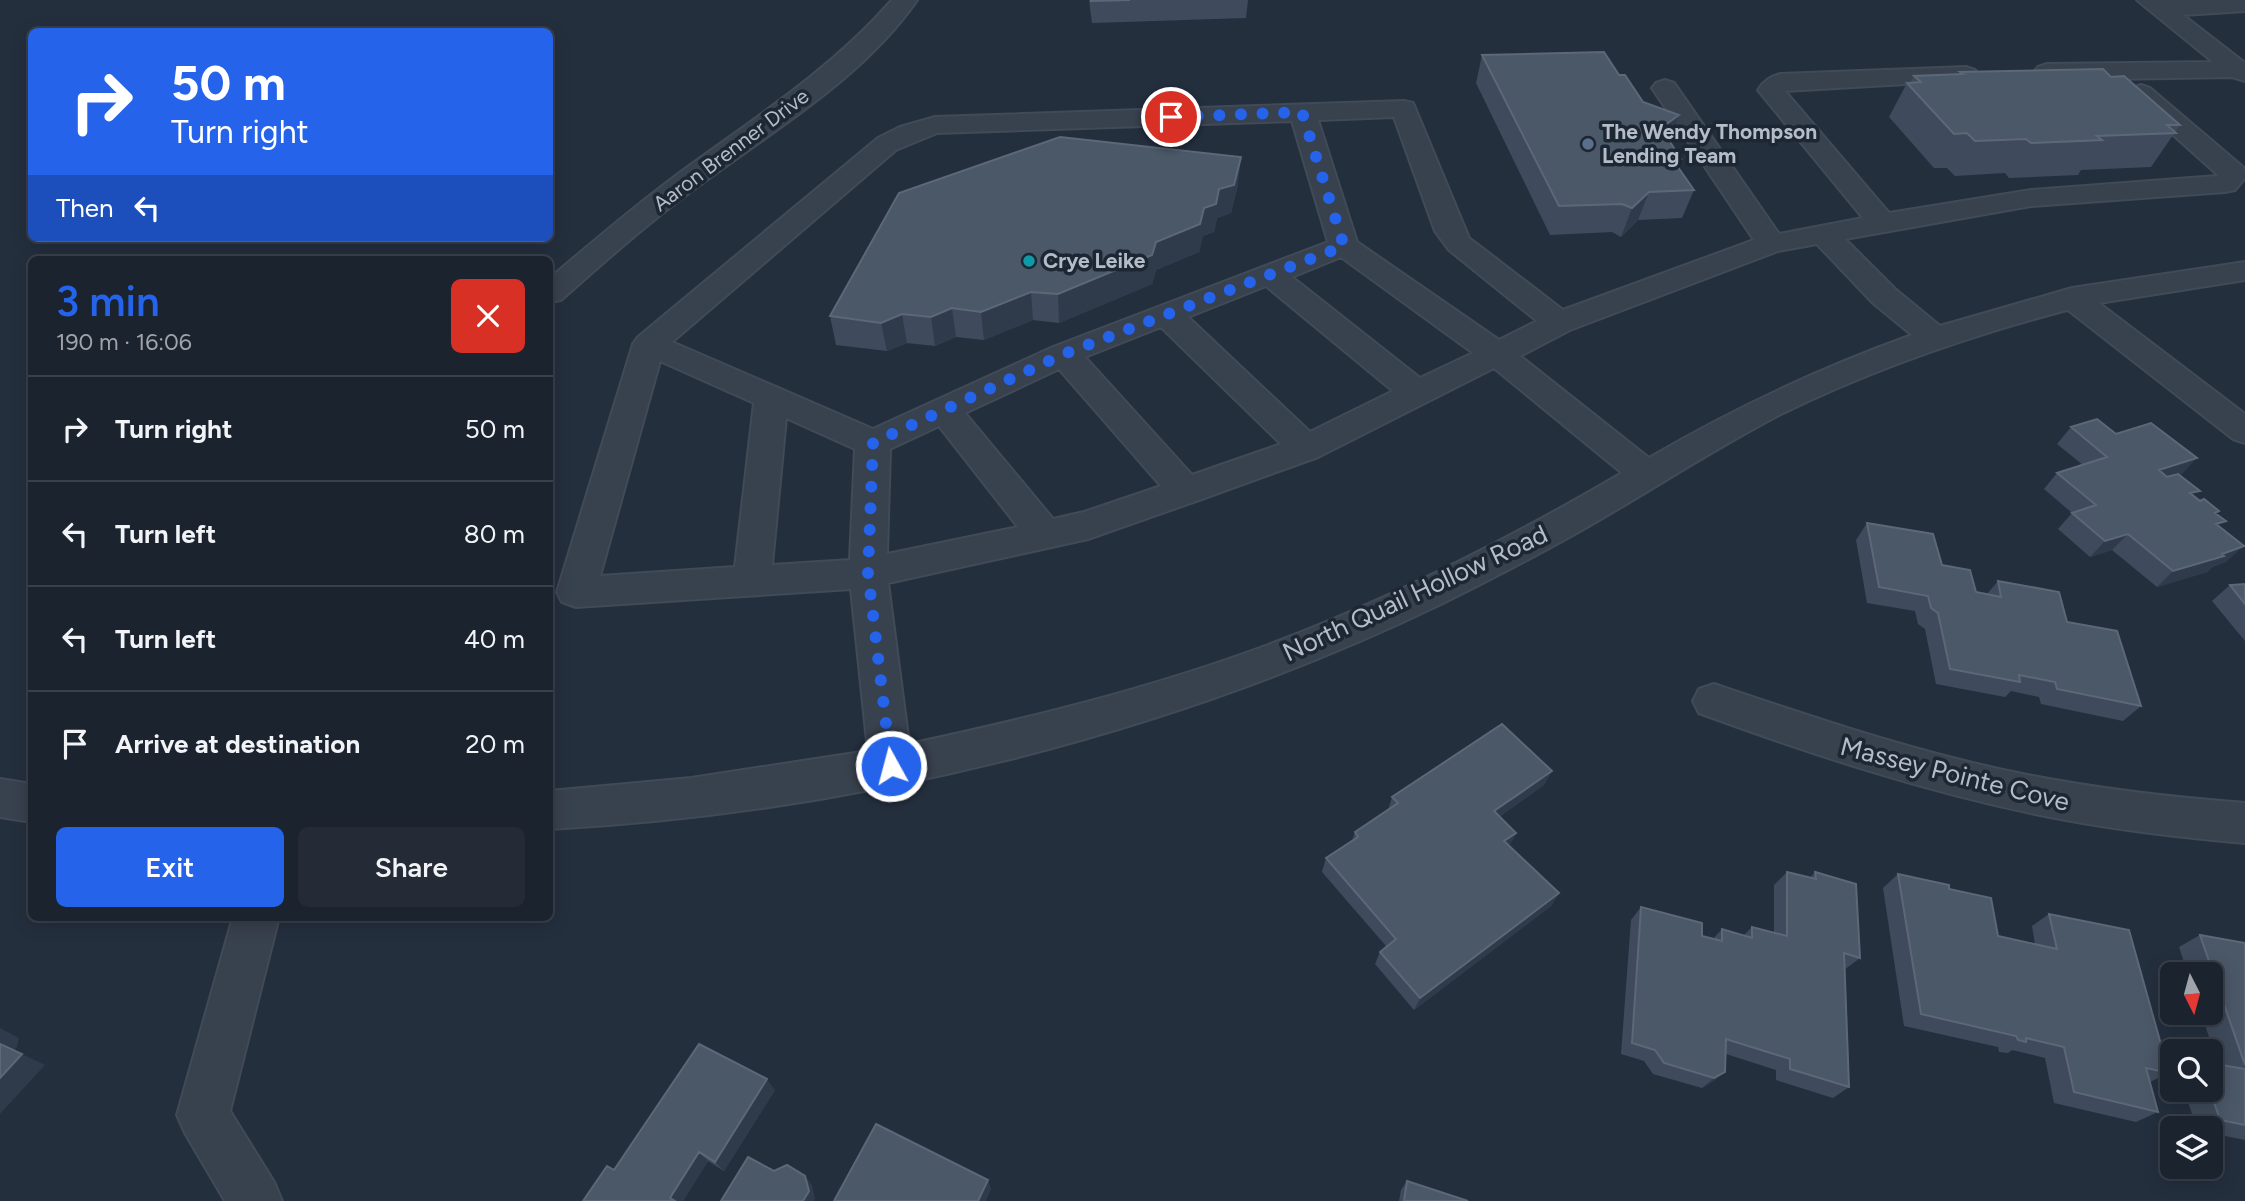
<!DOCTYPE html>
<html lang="en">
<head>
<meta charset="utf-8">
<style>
  :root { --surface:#1b232e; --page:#242b36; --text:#f1f3f6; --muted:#a0a4aa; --line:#39404a; --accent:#2563eb }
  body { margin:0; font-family:Figtree,sans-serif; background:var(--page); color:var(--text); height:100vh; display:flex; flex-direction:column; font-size:26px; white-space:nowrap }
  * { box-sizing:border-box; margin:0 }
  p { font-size:23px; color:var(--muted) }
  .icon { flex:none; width:38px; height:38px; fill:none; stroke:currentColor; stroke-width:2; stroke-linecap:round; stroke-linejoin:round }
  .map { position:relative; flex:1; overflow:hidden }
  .drawer { position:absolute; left:28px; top:256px; width:525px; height:665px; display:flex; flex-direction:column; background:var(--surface); border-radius:10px; box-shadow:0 4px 18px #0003,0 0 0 2px var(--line) }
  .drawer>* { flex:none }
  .banner { position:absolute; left:28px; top:28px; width:525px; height:214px; border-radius:10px; box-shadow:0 4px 18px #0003,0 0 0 2px var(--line); background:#2563eb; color:#fff; overflow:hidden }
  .needle { width:46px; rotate:174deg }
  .controls { position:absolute; left:2160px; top:962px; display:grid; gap:14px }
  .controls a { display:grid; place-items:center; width:63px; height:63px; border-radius:10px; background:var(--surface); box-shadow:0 4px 18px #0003,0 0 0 2px var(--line); font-size:35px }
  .pin { position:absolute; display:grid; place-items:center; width:60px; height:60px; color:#fff; margin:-30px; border:4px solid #fff; border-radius:50%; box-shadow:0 2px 7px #0007 }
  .me { position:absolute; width:77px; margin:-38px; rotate:353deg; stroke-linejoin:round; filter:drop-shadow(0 0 5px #0008) }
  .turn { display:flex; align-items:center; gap:24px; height:147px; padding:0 28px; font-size:32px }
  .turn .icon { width:91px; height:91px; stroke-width:2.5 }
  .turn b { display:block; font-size:49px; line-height:60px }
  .then { display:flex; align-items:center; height:66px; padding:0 28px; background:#0003; gap:14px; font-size:26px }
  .round { display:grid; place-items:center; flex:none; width:74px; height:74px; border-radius:10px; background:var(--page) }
  .overview { display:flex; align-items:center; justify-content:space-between; height:119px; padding:0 28px }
  h1 { font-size:42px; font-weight:600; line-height:52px; color:var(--accent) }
  .cta { display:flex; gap:14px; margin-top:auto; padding:14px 28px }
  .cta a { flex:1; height:80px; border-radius:10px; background:var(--accent); color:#fff; font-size:28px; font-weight:600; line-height:80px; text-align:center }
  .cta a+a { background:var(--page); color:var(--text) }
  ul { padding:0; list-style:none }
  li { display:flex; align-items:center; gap:21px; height:105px; padding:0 28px; border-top:2px solid var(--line) }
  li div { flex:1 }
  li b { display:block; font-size:26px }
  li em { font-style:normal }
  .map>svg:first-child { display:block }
</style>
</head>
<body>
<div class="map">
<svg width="2245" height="1201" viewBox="0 0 2245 1201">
  <rect width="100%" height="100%" fill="#242f3e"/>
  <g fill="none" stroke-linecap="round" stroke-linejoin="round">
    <!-- minor casing -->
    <g stroke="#414a57" stroke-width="4">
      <path id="minor" d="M 892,0 L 917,0 C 862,79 772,131 697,187 C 649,222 605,261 561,300 L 550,302 L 550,278 C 590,244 631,209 674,177 C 750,121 829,72 892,0 Z
        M 2137,0 L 2245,0 L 2245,11 L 2183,15 L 2245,63 L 2245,81 L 2232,77 L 2047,80 L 2038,77 L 2034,72 L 2038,67 L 2047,64 L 2213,62 Z
        M 1966,67 L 1975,70 L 1979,75 L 1975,80 L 1785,91 L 1889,213 L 2031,190 L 2217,176 L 2218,175 L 2132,98 L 2128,93 L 2132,88 L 2141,85 L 2150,88 L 2244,168 L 2245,178 L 2235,190 L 2225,192 L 2031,206 L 1845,239 L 1895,289 L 1940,326 L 2072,288 L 2245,262 L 2245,280 L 2099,303 L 2245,414 L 2245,443 L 2233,439 L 2068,310 L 2063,311 C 1966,337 1871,370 1781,414 C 1721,445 1664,482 1606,516 C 1552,548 1497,576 1441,604 C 1168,736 852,813 550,829 L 550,791 L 691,778 L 868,751 L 851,589 L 576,607 L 562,602 L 557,592 L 633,344 L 638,337 L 878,138 L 900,127 L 935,117 L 1404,101 L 1413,103 L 1469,238 L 1563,310 L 1754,240 L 1652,88 L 1656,83 L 1665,80 L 1674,83 L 1779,234 L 1863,218 L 1762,95 L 1758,90 C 1764,81 1770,77 1780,74 ZM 1394,117 L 1435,231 L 1449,250 L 1537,321 L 1499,340 L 1357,242 L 1318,120 ZM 1292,121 L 1328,242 L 1053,347 L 873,429 L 672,342 L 896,150 L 937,133 ZM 1817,244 L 1873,303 L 1912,335 C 1820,368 1733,409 1649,458 L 1520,356 L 1570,330 L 1778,251 ZM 1341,257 L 1473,353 L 1420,378 L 1292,277 ZM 1266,286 L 1393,391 L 1310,432 L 1188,317 ZM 1161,327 L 1281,444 L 1192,475 L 1085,357 ZM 660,361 L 754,403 L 735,567 L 600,576 ZM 1494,368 L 1622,473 C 1509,539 1391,599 1268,645 C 1152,688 1031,718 909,744 L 888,583 L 1088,539 L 1199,500 L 1318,457 ZM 1059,369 L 1161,486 L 1084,512 L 1053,519 L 965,413 ZM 786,418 L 855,449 L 850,560 L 772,565 ZM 939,426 L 1018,527 L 887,554 L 890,449 Z
        M 1714,684 C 1800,713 1885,742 1973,763 C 2062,785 2153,796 2245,803 L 2245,843 C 2176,837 2108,829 2040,815 C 1923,791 1811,754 1699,713 L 1693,701 L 1699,689 Z
        M 0,779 L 32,784 L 32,822 L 0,817 Z
        M 233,917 L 279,917 L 230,1111 L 274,1182 L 282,1201 L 225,1201 L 185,1133 L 177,1115 Z"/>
    </g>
    <!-- minor -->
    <use href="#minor" fill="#38414e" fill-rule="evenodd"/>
  </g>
  <!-- wall -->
  <path fill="#3f4b5c" d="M 1089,0 L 1248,0 L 1246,18 L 1092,23 Z
    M 1482,55 L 1619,75 L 1643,102 L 1679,115 L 1669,142 L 1681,159 L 1678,167 L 1694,190 L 1682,218 L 1638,220 L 1621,237 L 1612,232 L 1550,235 L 1476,83 Z
    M 1960,72 L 2111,77 L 2180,125 L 2151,167 L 2081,170 L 2078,175 L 2009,178 L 2005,173 L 1955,176 L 1947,168 L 1934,168 L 1889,117 L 1907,83 L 1910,83 L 1914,76 L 1959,74 Z
    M 1238,185 L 1231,213 L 1217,218 L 1214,232 L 1203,236 L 1199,252 L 1156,270 L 1152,284 L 1059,323 L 1033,320 L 984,340 L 956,337 L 935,346 L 907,343 L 887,351 L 836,345 L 830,316 Z
    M 2071,427 L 2116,434 L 2182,474 L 2179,475 L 2194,496 L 2216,514 L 2226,562 L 2212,567 L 2207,572 L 2157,587 L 2112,550 L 2090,557 L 2058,529 L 2072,513 L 2044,489 L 2057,473 L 2083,465 L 2057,444 Z
    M 1867,523 L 1942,565 L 1976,592 L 1987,594 L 1998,581 L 2067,622 L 2141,706 L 2123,721 L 2041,704 L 2039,697 L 2011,691 L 2005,697 L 1936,684 L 1925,629 L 1918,624 L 1915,611 L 1867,603 L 1856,540 Z
    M 2245,584 L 2245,641 L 2212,601 L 2230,585 Z
    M 1552,771 L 1544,785 L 1499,817 L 1516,833 L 1509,846 L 1559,893 L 1551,906 L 1414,1010 L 1375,964 L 1380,952 L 1386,946 L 1322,872 L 1326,858 L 1352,841 L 1355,832 L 1388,810 L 1392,797 Z
    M 1787,872 L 1810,878 L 1815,872 L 1860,958 L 1844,970 L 1849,1087 L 1833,1098 L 1776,1080 L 1776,1070 L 1726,1054 L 1725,1072 L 1712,1082 L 1702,1088 L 1653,1074 L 1644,1061 L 1621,1054 L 1631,920 L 1641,907 L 1702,936 L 1713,939 L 1722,929 L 1744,935 L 1752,927 L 1774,933 L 1774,885 Z
    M 1898,874 L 1949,889 L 1998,936 L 2035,944 L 2032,926 L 2049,914 L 2169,1073 L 2150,1082 L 2158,1112 L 2136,1122 L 2054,1103 L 2045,1058 L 2012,1050 L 2008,1053 L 1999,1052 L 1998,1047 L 1904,1026 L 1883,888 Z
    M 2200,935 L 2245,943 L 2245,1140 L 2210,1133 L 2210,1129 L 2197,1129 L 2184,1090 L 2210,1090 L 2218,1064 L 2201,1013 L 2210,1013 L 2210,975 L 2188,975 L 2179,947 Z
    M 775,1090 L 724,1171 L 708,1161 L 683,1201 L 583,1201 L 614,1170 Z
    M 1407,1181 L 1468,1201 L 1399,1201 L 1401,1190 Z"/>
  <!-- shaded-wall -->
  <path fill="#2f3b4b" d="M 1679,115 L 1669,143 L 1661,128 Z
    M 1241,157 L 1238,185 L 1231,213 L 1217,218 L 1214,232 L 1203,236 L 1199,252 L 1156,270 L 1152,284 L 1059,323 L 1058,294 L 1156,242 L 1204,208 Z
    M 1649,192 L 1638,220 L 1621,237 L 1632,208 Z
    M 1031,292 L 1033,320 L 984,340 L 981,312 Z
    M 952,308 L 956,337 L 935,346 L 931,317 Z
    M 902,314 L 907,343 L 887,351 L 881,323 Z
    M 2197,458 L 2182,474 L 2144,486 L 2159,470 Z
    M 2128,534 L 2112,550 L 2090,557 L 2105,541 Z
    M 2244,546 L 2226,562 L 2212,567 L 2207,572 L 2157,587 L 2173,571 Z
    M 1552,771 L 1544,785 L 1487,825 L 1494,811 Z
    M 1516,833 L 1509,847 L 1504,841 Z
    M 1559,893 L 1551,906 L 1414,1010 L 1420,998 Z
    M 0,1028 L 19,1038 L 17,1047 L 13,1051 L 0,1045 Z
    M 22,1054 L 45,1065 L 0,1114 L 0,1078 Z
    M 1725,1072 L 1712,1082 L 1702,1088 L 1714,1078 Z
    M 767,1079 L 775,1090 L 724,1171 L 715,1162 Z
    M 699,1152 L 708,1161 L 683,1201 L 673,1201 L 670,1198 Z
    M 805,1176 L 812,1185 L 815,1199 L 814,1201 L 803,1201 Z
    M 988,1180 L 991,1189 L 986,1201 L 978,1201 Z"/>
  <!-- building -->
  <path fill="#4b5868" stroke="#5c6777" stroke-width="2" d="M 1091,0 L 1130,0 L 1091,1 Z
    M 1604,52 L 1619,75 L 1625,75 L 1643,102 L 1679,115 L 1661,128 L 1681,159 L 1673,160 L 1694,190 L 1649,192 L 1632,208 L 1622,204 L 1559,206 L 1482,55 Z
    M 2103,69 L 2111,77 L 2124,76 L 2180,125 L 2167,125 L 2176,133 L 2097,136 L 2102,140 L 2031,143 L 2026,139 L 1975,141 L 1967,133 L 1954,134 L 1907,83 L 1921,82 L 1914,76 L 1963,74 L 1960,72 Z
    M 1060,137 L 1241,157 L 1234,185 L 1219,189 L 1216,204 L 1204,208 L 1200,224 L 1156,242 L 1152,255 L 1058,294 L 1031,292 L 981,312 L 952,308 L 931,317 L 902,314 L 881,323 L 830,316 L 899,193 Z
    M 2097,419 L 2116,434 L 2151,423 L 2197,458 L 2159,470 L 2167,477 L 2178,474 L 2200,491 L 2190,493 L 2200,501 L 2204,499 L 2219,511 L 2215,513 L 2226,521 L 2216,524 L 2244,546 L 2222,554 L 2224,556 L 2173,571 L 2128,534 L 2105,541 L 2072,513 L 2096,505 L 2057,473 L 2107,457 L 2071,427 Z
    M 1867,523 L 1933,534 L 1942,565 L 1970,570 L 1976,592 L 2001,597 L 1998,581 L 2059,592 L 2067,622 L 2117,631 L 2141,706 L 2057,689 L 2055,682 L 2019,675 L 2020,682 L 1950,669 L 1938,613 L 1931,608 L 1928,596 L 1879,587 Z
    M 2245,584 L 2245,604 L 2230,585 Z
    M 1502,724 L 1552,771 L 1494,811 L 1516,833 L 1504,841 L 1559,893 L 1420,998 L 1380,952 L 1396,939 L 1326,858 L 1358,837 L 1355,832 L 1398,803 L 1392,797 Z
    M 1787,872 L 1816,879 L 1815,872 L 1856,884 L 1860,958 L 1844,953 L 1849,1087 L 1790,1069 L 1790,1059 L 1726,1039 L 1725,1072 L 1714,1078 L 1664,1063 L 1655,1050 L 1632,1043 L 1641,907 L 1702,923 L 1702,936 L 1722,941 L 1722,929 L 1752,938 L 1752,927 L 1787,936 Z
    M 1898,874 L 1949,885 L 1949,889 L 1991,898 L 1998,936 L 2057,949 L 2049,914 L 2129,930 L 2169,1073 L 2146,1068 L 2158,1112 L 2074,1092 L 2064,1047 L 2026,1038 L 2026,1042 L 2018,1040 L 2016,1036 L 1921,1014 Z
    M 2200,935 L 2245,943 L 2245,1065 Z
    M 0,1044 L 22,1054 L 0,1078 Z
    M 699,1044 L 767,1079 L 715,1162 L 699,1152 L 670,1198 L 675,1201 L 583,1201 L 607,1166 L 614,1170 Z
    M 2210,1063 L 2245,1069 L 2245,1125 L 2220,1120 L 2210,1090 Z
    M 876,1124 L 988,1180 L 978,1201 L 834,1201 Z
    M 748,1157 L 774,1171 L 787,1165 L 805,1176 L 809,1191 L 803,1201 L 721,1201 Z
    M 1407,1181 L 1468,1201 L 1404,1201 Z"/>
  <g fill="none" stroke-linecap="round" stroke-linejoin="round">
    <!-- route -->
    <path stroke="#2563eb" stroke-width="12" stroke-dasharray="0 21.6" d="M 891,766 L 868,573 L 873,443 L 1064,354 L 1344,246 L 1302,112 L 1171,117"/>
  </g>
  <!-- markers -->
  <circle fill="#5c6f8a" stroke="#1d2633" stroke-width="2.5" cx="1588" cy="144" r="7"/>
  <circle fill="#0f9aa8" stroke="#1d2633" stroke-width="2.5" cx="1029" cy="261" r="7"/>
  <g text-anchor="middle" stroke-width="7" stroke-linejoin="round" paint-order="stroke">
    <!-- far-poi labels -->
    <g font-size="21" font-weight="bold" fill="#b4bcc9" stroke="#1d2633" text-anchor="start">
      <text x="1602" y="139">The Wendy Thompson<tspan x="1602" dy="24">Lending Team</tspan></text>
      <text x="1043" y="268">Crye Leike</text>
    </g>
    <!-- far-street labels -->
    <g font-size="21" fill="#b4bcc9" stroke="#1d2633">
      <text transform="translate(731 150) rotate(-37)" y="7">Aaron Brenner Drive</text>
    </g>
    <!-- street labels -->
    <g font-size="26" fill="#b4bcc9" stroke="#1d2633">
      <text transform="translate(1415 593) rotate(-25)" y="9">North Quail Hollow Road</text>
      <text transform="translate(1955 774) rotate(14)" y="9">Massey Pointe Cove</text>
    </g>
  </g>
</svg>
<div class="controls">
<a><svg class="needle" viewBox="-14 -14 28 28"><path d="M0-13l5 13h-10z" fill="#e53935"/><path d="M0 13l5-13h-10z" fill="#a0a4aa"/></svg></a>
<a><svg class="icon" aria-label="search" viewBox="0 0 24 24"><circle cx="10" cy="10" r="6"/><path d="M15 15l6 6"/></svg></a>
<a><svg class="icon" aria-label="layers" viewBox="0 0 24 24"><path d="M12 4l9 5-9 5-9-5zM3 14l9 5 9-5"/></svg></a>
</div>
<div class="pin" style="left:1171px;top:117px;background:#d93025"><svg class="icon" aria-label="arrive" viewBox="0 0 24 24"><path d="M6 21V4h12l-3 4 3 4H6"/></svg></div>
<svg class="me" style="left:891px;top:766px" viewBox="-20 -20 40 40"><circle r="17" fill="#2563eb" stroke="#fff" stroke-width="3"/><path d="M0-11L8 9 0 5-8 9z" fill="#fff"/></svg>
<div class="banner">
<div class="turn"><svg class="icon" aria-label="right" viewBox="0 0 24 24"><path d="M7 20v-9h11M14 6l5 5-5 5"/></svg><div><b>50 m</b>Turn right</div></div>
<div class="then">Then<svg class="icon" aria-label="left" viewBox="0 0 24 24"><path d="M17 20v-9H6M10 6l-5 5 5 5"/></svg></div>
</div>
<section class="drawer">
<div class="overview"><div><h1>3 min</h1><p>190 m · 16:06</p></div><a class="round" style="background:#d93025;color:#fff"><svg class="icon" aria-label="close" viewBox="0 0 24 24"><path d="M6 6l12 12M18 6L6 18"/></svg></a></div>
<ul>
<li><svg class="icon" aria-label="right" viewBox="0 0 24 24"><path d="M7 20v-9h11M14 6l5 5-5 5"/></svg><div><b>Turn right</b></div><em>50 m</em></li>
<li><svg class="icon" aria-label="left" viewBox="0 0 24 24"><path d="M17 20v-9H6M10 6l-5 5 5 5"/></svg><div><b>Turn left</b></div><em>80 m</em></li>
<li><svg class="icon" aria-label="left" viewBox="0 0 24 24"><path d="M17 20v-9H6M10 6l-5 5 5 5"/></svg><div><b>Turn left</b></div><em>40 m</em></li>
<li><svg class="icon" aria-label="arrive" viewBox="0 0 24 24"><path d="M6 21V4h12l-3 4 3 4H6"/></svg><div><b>Arrive at destination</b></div><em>20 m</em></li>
</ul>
<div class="cta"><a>Exit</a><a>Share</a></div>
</section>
</div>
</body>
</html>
